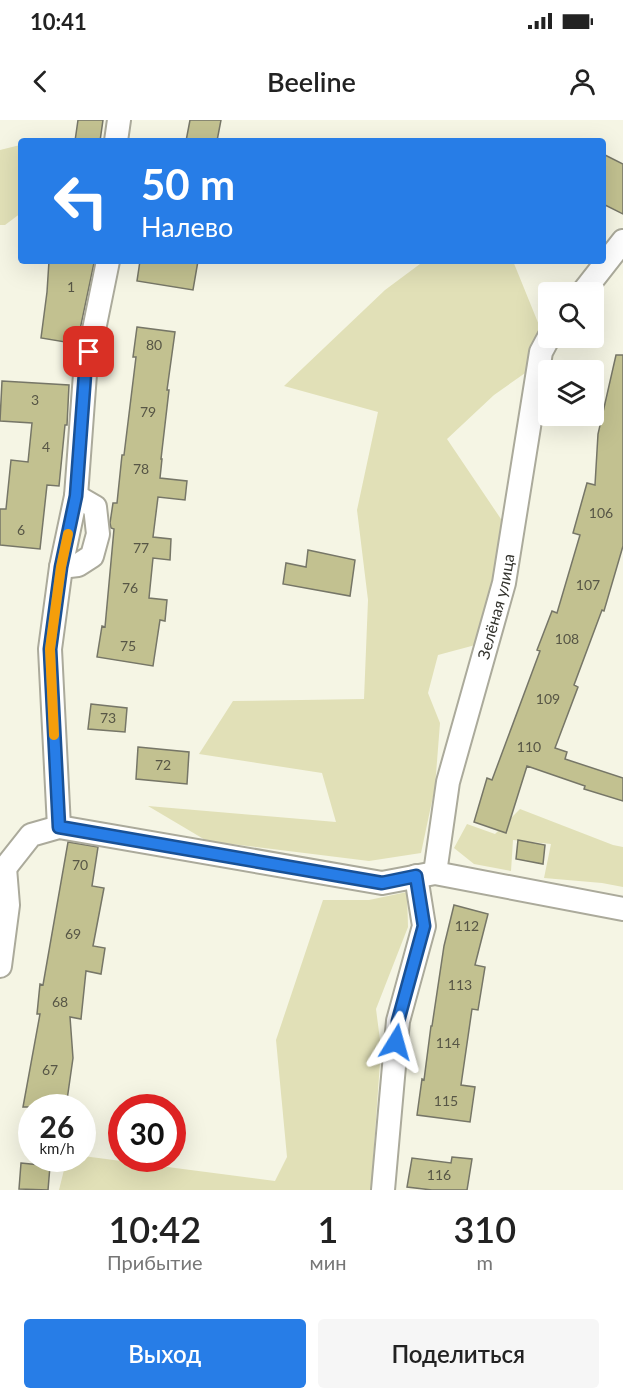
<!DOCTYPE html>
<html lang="ru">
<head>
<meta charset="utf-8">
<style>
  :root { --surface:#fff; --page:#f6f6f6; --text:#222; --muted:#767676; --accent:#277de7 }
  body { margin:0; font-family:Lato,sans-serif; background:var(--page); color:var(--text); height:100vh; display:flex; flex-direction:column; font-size:22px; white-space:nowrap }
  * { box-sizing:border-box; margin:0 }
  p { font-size:20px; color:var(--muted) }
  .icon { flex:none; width:33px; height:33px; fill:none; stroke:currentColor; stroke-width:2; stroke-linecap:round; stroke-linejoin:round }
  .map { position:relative; height:1070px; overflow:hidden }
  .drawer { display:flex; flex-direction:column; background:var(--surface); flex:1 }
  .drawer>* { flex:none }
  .top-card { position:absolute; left:18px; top:18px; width:588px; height:126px; border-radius:6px; box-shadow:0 6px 24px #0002; background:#277de7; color:#fff; overflow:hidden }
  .tools { position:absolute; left:538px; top:162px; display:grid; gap:12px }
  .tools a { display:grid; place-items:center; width:66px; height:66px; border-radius:6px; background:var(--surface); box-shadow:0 6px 24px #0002; font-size:30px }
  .speed { position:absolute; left:18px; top:974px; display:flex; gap:12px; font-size:30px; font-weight:700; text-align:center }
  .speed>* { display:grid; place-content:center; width:78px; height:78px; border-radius:50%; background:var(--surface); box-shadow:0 6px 24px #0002; line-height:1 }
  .speed small { font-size:15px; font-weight:400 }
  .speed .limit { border:9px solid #d22; background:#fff; color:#111 }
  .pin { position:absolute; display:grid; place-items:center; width:51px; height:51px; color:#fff; margin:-26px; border-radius:12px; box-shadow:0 3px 9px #0006 }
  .me { position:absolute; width:66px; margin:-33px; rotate:8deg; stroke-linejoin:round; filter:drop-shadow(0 0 4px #0008) }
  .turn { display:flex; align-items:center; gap:21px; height:126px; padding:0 24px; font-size:27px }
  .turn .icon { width:78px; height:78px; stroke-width:2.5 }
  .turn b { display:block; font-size:42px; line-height:51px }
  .eta { display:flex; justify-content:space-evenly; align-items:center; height:102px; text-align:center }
  .eta b { font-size:36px; font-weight:600; line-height:42px }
  .primary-button { display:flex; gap:12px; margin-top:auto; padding:12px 24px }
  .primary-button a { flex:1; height:69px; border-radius:6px; background:var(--accent); color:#fff; font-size:24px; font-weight:600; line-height:69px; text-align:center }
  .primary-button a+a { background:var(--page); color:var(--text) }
  .status { display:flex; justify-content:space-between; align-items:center; height:42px; padding:0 30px; background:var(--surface); direction:ltr }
  .status svg { height:16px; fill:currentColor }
  header { display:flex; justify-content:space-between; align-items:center; height:78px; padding:0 24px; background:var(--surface); font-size:27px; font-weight:600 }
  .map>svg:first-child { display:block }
</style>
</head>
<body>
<div class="status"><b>10:41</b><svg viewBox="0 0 49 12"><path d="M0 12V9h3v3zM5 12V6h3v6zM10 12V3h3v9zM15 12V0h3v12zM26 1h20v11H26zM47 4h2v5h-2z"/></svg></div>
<header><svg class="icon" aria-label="back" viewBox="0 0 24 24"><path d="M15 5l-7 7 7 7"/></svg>Beeline<svg class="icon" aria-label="person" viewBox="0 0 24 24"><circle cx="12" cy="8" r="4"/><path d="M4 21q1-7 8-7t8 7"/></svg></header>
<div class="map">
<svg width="623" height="1070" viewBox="0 0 623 1070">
  <rect width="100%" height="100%" fill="#f5f5e4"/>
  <!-- green -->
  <path fill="#e1e0b7" d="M 20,25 L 21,93 L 5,105 L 0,105 L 0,30 Z
    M 424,141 L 513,141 L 541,210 L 528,251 L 494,275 L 447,319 L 505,405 L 479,524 L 438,535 L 428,573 L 440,603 L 435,667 L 421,733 L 369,741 L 207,721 L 148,686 L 336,702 L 322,653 L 199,634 L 233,581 L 364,579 L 368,480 L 357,390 L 378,292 L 284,266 L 385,170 Z
    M 520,689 L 613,725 L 623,727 L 623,767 L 602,763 L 544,758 L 551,724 L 513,720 L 511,751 L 474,744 L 454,728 L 467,704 L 495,714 Z
    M 407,772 L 408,807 L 376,889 L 381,928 L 371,1070 L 59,1070 L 67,1038 L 82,1038 L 83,1036 L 275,1061 L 287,1037 L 276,920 L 323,780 L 369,780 Z"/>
  <!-- building -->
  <path fill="#c2c190" stroke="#767667" stroke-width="1.5" d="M 78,0 L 103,0 L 100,21 L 75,21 Z
    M 190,0 L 221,0 L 217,21 L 186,21 Z
    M 603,34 L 623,44 L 623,94 L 603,84 Z
    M 49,141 L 93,141 L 94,143 L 77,224 L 41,218 L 47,172 Z
    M 140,141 L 198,141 L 193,170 L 137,161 Z
    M 137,207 L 175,212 L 167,270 L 169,270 L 161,339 L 162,339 L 160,358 L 187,361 L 185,380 L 158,377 L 153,417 L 171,419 L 170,440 L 153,438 L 149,478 L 167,480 L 165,501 L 160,500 L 153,546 L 97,537 L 102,506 L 105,507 L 114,409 L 111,408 L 110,403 L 113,383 L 117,383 L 122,335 L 124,335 L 136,237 L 133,237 Z
    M 616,235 L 623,235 L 623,426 L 604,491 L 602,490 L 574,565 L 578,567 L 555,628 L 567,632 L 565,639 L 623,658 L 623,681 L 584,669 L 585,666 L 527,646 L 506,713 L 474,702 L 487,658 L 492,660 L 540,531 L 537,530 L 552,491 L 557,493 L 580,415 L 573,413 L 587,363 L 595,365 L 598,314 Z
    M 2,261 L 69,265 L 67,305 L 65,305 L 59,366 L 47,365 L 40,429 L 0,425 L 0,389 L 6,389 L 11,340 L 28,342 L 32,303 L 0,301 Z
    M 308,430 L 355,440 L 350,476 L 283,464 L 286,443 L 306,447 Z
    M 91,584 L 127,588 L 125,612 L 88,609 Z
    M 138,627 L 189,632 L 187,664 L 136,659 Z
    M 518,720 L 545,725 L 543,744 L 516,739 Z
    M 68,722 L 98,727 L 92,766 L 104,768 L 93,826 L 105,828 L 101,854 L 86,851 L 81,899 L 70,897 L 73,938 L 66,987 L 23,987 L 40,894 L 37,894 L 40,864 L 43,865 Z
    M 454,785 L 488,794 L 475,845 L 485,847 L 478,890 L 472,889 L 461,965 L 475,967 L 470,1002 L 417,995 L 422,959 L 424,960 L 431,906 L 432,906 L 444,826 Z
    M 452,1037 L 472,1039 L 467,1070 L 432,1070 L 407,1067 L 412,1038 L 451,1043 Z
    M 21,1043 L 50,1046 L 48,1070 L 19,1069 Z"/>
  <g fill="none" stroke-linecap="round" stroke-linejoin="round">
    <!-- minor casing -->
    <g stroke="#abaa9b" stroke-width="26">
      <g id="minor">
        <path d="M 116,21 L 119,0"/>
        <path d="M 583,172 L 623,121"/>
        <path d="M 61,447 L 78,445 L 92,436 L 98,414 L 95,387 L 76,376"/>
        <path d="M 59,707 L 50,529 L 61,447 L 76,376 L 85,254 L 108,141"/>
        <path d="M 0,749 L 5,748 L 31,715 L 59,707 L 382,763 L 435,753 L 623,789"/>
        <path id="s1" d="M 435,753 L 448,662 L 504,463 L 541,232 L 549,217"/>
        <path d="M 0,846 L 8,785 L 5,748"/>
        <path d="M 383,1070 L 398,901 L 424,806 L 416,756"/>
      </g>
    </g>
    <!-- minor -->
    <use href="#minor" stroke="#fff" stroke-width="22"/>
  </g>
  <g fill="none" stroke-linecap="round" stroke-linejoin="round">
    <!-- route casing -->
    <g stroke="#195196" stroke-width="15">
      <path id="route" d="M 89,232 L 85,254 L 76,376 L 61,447 L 50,529 L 59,707 L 382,763 L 416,756 L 424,806 L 398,901 L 396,922"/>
    </g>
    <!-- route -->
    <use href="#route" stroke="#277de7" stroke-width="10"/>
    <!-- slow -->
    <path stroke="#f59e0b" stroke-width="10" d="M 54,615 L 50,529 L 61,447 L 68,414"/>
  </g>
  <g text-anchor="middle" stroke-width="4.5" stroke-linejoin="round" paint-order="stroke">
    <!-- number labels -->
    <g font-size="14" fill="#575646">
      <text x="71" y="172">1</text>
      <text x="154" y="230">80</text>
      <text x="35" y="285">3</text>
      <text x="148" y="297">79</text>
      <text x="46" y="332">4</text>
      <text x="141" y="354">78</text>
      <text x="601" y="398">106</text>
      <text x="21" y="415">6</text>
      <text x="141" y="433">77</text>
      <text x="588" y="470">107</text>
      <text x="130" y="473">76</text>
      <text x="567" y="524">108</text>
      <text x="128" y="531">75</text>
      <text x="548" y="584">109</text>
      <text x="108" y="603">73</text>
      <text x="529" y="632">110</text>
      <text x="163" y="650">72</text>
      <text x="80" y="750">70</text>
      <text x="467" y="811">112</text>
      <text x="73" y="819">69</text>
      <text x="460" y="870">113</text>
      <text x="60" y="887">68</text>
      <text x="448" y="928">114</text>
      <text x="50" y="955">67</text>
      <text x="446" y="986">115</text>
      <text x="439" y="1060">116</text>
    </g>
    <!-- street labels -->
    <g font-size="16" fill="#33332d" stroke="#fff">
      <text dy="6" stroke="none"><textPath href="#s1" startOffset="274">Зелёная улица</textPath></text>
    </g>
  </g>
</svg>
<div class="tools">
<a><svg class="icon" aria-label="search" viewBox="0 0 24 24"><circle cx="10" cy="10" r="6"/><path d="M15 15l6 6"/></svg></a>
<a><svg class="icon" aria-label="layers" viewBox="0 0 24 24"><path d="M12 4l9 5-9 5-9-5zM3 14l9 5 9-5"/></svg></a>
</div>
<div class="speed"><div>26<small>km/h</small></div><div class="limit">30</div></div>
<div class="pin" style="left:89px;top:232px;background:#d93025"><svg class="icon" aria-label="arrive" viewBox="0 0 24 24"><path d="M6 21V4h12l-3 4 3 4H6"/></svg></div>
<svg class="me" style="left:396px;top:922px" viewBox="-20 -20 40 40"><path d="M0-17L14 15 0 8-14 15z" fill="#277de7" stroke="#fff" stroke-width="4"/></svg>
<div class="top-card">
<div class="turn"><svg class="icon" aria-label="left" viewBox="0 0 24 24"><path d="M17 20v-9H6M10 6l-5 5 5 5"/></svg><div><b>50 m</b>Налево</div></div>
</div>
</div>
<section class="drawer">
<div class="eta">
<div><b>10:42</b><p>Прибытие</p></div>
<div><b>1</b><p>мин</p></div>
<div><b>310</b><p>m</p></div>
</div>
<div class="primary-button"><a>Выход</a><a>Поделиться</a></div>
</section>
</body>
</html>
